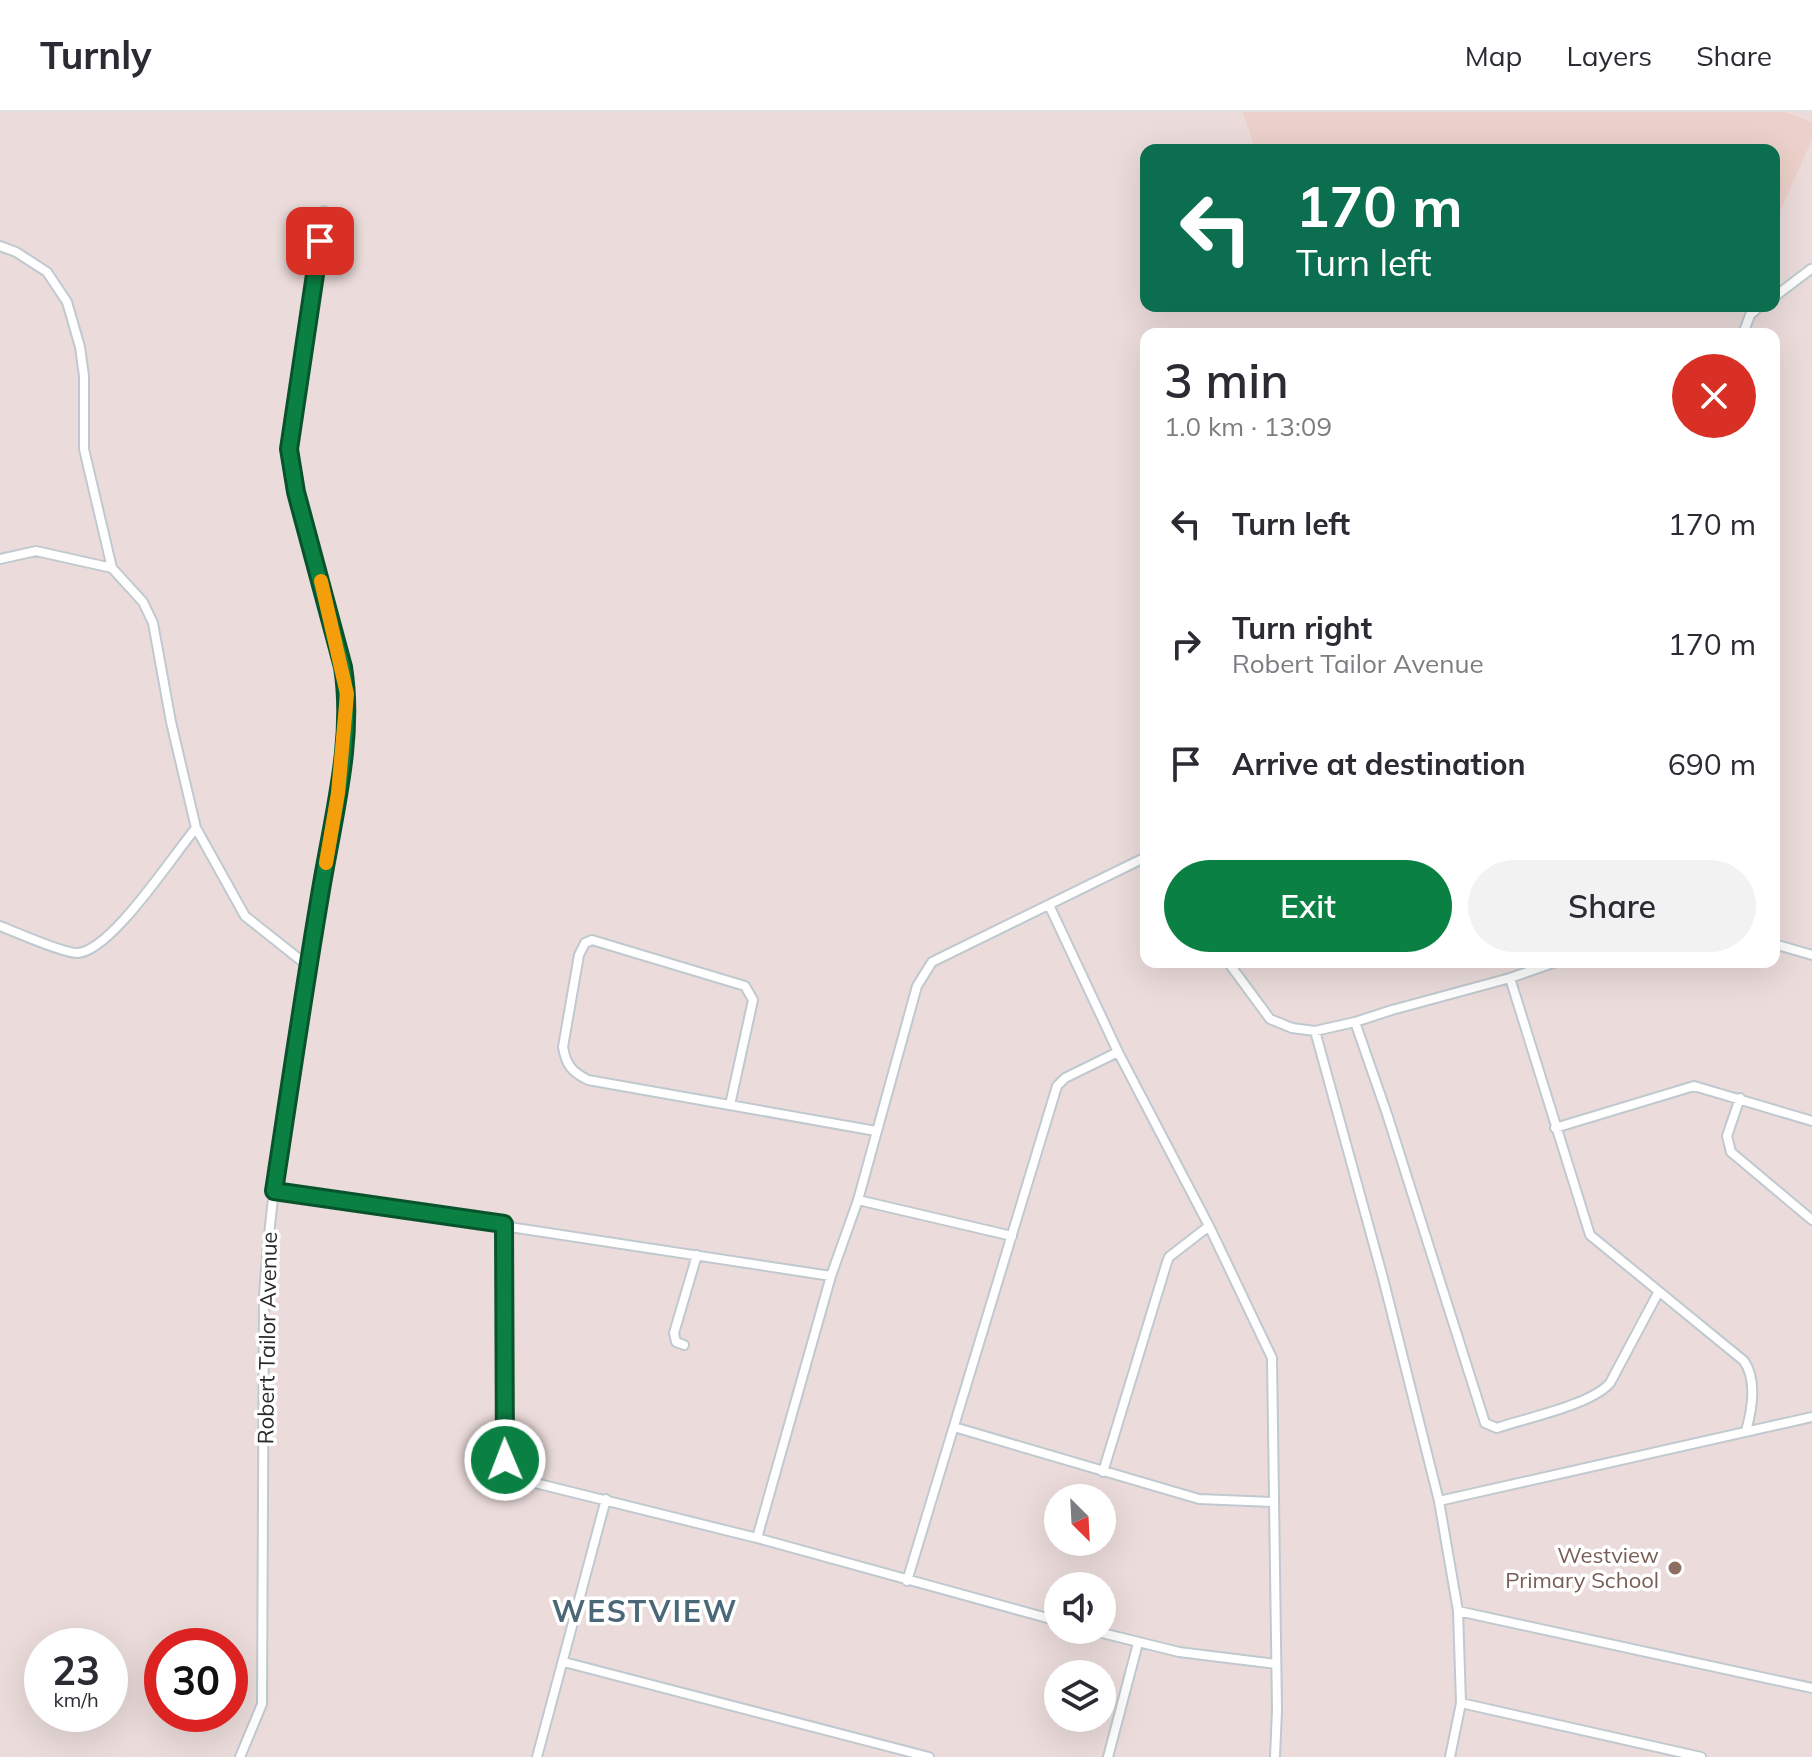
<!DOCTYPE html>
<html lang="en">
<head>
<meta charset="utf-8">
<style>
  :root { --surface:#fff; --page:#f2f2f3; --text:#2b2b33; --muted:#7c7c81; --line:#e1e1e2; --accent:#0b8043 }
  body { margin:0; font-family:Mulish,sans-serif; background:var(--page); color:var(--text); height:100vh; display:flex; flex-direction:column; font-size:30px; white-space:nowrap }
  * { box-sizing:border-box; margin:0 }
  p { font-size:26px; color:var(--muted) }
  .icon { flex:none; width:44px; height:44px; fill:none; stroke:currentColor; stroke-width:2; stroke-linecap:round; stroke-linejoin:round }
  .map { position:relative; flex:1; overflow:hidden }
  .details { position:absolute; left:1140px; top:216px; width:640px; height:640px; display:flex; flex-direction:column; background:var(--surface); border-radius:16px; box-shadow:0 8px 32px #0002 }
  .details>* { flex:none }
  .hud { position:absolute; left:1140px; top:32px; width:640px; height:168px; border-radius:16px; box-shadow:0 8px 32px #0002; background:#0b6e4f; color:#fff; overflow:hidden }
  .needle { width:52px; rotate:156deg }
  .tools { position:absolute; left:1044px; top:1372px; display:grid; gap:16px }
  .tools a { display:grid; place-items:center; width:72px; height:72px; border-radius:50%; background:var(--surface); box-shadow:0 8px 32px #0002; font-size:40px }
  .speed { position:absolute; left:24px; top:1516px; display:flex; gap:16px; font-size:40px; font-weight:700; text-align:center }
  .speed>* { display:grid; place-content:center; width:104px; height:104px; border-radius:50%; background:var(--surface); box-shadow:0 8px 32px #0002; line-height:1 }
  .speed small { font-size:20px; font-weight:400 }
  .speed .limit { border:12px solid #d22; background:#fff; color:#111 }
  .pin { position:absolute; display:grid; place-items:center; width:68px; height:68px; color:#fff; margin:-34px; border-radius:16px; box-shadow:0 4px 12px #0006 }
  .me { position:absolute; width:88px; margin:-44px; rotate:359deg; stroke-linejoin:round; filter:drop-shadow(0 0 6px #0008) }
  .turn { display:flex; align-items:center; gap:28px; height:168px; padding:0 24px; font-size:36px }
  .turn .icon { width:104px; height:104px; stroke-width:2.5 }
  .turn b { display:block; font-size:56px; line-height:68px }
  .round { display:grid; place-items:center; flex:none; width:84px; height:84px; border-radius:42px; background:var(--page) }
  .head { display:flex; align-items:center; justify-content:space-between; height:136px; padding:0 24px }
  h1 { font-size:48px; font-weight:600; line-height:60px }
  .primary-button { display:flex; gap:16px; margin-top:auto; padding:16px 24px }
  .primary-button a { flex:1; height:92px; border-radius:48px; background:var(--accent); color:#fff; font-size:32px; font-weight:600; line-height:92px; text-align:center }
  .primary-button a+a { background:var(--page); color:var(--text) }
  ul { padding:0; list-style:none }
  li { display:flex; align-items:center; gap:24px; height:120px; padding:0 24px }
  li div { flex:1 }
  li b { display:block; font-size:30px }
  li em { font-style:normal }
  header { display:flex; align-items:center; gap:48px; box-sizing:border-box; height:112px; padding:0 40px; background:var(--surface); border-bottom:2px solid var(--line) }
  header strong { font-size:38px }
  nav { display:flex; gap:44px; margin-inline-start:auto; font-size:28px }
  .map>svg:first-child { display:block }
</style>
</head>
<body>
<header>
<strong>Turnly</strong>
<nav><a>Map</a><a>Layers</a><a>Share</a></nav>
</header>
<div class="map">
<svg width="1812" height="1645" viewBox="0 0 1812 1645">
  <rect width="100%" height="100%" fill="#ebdcdb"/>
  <!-- education -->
  <path fill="#ecd1ca" d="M 1243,0 L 1785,0 L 1812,10 L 1812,27 L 1774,113 L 1774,38 L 1255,38 Z"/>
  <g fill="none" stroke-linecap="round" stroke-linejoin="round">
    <!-- street casing -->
    <g stroke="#bfc9cf" stroke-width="12">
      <path id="street" d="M 0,134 L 16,140 L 47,160 L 67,190 L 80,235 L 84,264 L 84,337 L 112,456 L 143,490 L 153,511 L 171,610 L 196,716 L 245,804 L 308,854
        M 1774,185 L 1811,157
        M 1743,222 L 1750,203 L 1760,194
        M 0,447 L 36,439 L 112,456
        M 1049,793 L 1118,940 L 1209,1114 L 1272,1246 L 1277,1598 L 1275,1645
        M 0,814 C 16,820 62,841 77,841 C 111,840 173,743 196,716
        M 1774,832 L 1812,843
        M 1228,850 L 1270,907 L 1292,916 L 1315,919 L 1355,910 L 1392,898 L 1510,866 L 1556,850
        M 1510,866 L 1590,1123 L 1744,1249 C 1757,1268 1752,1298 1746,1319
        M 1355,910 L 1387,1002 L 1485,1311 L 1497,1316 C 1526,1306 1591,1293 1610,1271 L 1658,1181
        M 1315,919 L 1383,1166 L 1439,1389 L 1458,1499 L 1461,1591 L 1450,1645
        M 1740,986 L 1727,1024 L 1731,1040 L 1812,1108
        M 730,993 L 753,888 L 745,874 L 592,828 L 585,831 L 579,843 L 563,935 C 566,953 572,960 588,968 L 876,1019
        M 1555,1016 L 1694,974 L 1812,1009
        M 274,1079 L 831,1164
        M 858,1088 L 1012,1124
        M 504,1112 L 504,1336 C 505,1353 509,1360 523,1368 L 757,1426 L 1058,1509
        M 684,1233 L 676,1230 L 674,1221 L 697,1143
        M 954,1315 L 1199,1387 L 1274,1390
        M 1103,1360 L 1167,1150 L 1169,1145 L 1209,1114
        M 1439,1389 L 1812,1305
        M 757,1426 L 831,1164 L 858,1088 L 917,874 L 932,850 L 1146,745
        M 907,1469 L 1057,974 L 1065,966 L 1118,940
        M 1458,1499 L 1812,1576
        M 1090,1518 L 1179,1540 L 1276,1552
        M 564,1550 L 929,1645
        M 1461,1591 L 1701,1645
        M 240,1645 L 262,1592 L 264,1183 C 273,1049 298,916 320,784 C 332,710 355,630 343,555 L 296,380 L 289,337 L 324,99
        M 537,1645 L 606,1387
        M 1108,1645 L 1138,1531"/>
    </g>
    <!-- street -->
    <use href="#street" stroke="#fff" stroke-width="8"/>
  </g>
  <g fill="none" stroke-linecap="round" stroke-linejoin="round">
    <!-- route casing -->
    <g stroke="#07532c" stroke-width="20">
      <path id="route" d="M 320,129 L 289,337 L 296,380 L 343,555 C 354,624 335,697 323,766 C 305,870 290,974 274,1079 L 504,1112 L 505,1348"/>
    </g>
    <!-- route -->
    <use href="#route" stroke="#0b8043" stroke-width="14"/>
    <!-- slow -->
    <path stroke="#f59e0b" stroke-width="14" d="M 321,469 L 347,582 L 338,681 L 326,751"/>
  </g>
  <!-- markers -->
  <circle fill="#8d6e63" stroke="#fff" stroke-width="3" cx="1675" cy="1456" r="8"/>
  <g text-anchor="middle" stroke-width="7" stroke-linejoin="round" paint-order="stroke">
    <!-- street labels -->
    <g font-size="22" fill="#292929" stroke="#fff">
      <text transform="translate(267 1226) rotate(-89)" y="8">Robert Tailor Avenue</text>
    </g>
    <!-- education labels -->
    <g font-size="22" fill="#785e54" stroke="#fff" text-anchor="end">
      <text x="1659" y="1451">Westview<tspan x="1659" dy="25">Primary School</tspan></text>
    </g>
    <!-- district labels -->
    <g font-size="30" font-weight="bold" letter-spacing="2" fill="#4b6878" stroke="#fff">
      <text x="645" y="1510">WESTVIEW</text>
    </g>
  </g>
</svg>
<div class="tools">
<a><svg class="needle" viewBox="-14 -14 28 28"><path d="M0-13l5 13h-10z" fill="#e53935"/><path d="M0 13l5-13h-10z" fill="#7c7c81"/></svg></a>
<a><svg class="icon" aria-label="sound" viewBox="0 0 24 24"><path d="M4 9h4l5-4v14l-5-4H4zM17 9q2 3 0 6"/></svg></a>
<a><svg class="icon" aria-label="layers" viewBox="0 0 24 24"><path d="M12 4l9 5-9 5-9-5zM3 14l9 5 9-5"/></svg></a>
</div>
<div class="speed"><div>23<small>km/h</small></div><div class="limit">30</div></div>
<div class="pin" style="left:320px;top:129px;background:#d93025"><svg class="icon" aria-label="arrive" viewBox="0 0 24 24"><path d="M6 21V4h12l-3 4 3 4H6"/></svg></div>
<svg class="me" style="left:505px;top:1348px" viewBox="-20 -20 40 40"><circle r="17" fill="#0b8043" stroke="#fff" stroke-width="3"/><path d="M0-11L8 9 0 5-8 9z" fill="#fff"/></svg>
<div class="hud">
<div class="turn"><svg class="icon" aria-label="left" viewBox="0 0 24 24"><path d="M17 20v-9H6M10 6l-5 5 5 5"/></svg><div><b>170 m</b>Turn left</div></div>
</div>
<section class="details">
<div class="head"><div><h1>3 min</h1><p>1.0 km · 13:09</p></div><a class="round" style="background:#d93025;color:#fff"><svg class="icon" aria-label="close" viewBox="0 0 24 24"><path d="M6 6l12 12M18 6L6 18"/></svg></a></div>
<ul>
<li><svg class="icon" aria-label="left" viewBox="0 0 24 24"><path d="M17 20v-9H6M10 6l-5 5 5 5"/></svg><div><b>Turn left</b></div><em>170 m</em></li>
<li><svg class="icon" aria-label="right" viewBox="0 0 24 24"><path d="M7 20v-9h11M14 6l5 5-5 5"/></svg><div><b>Turn right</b><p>Robert Tailor Avenue</p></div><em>170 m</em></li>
<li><svg class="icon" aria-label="arrive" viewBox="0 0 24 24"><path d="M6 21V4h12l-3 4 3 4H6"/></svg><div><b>Arrive at destination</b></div><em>690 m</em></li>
</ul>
<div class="primary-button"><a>Exit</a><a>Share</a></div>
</section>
</div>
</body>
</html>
